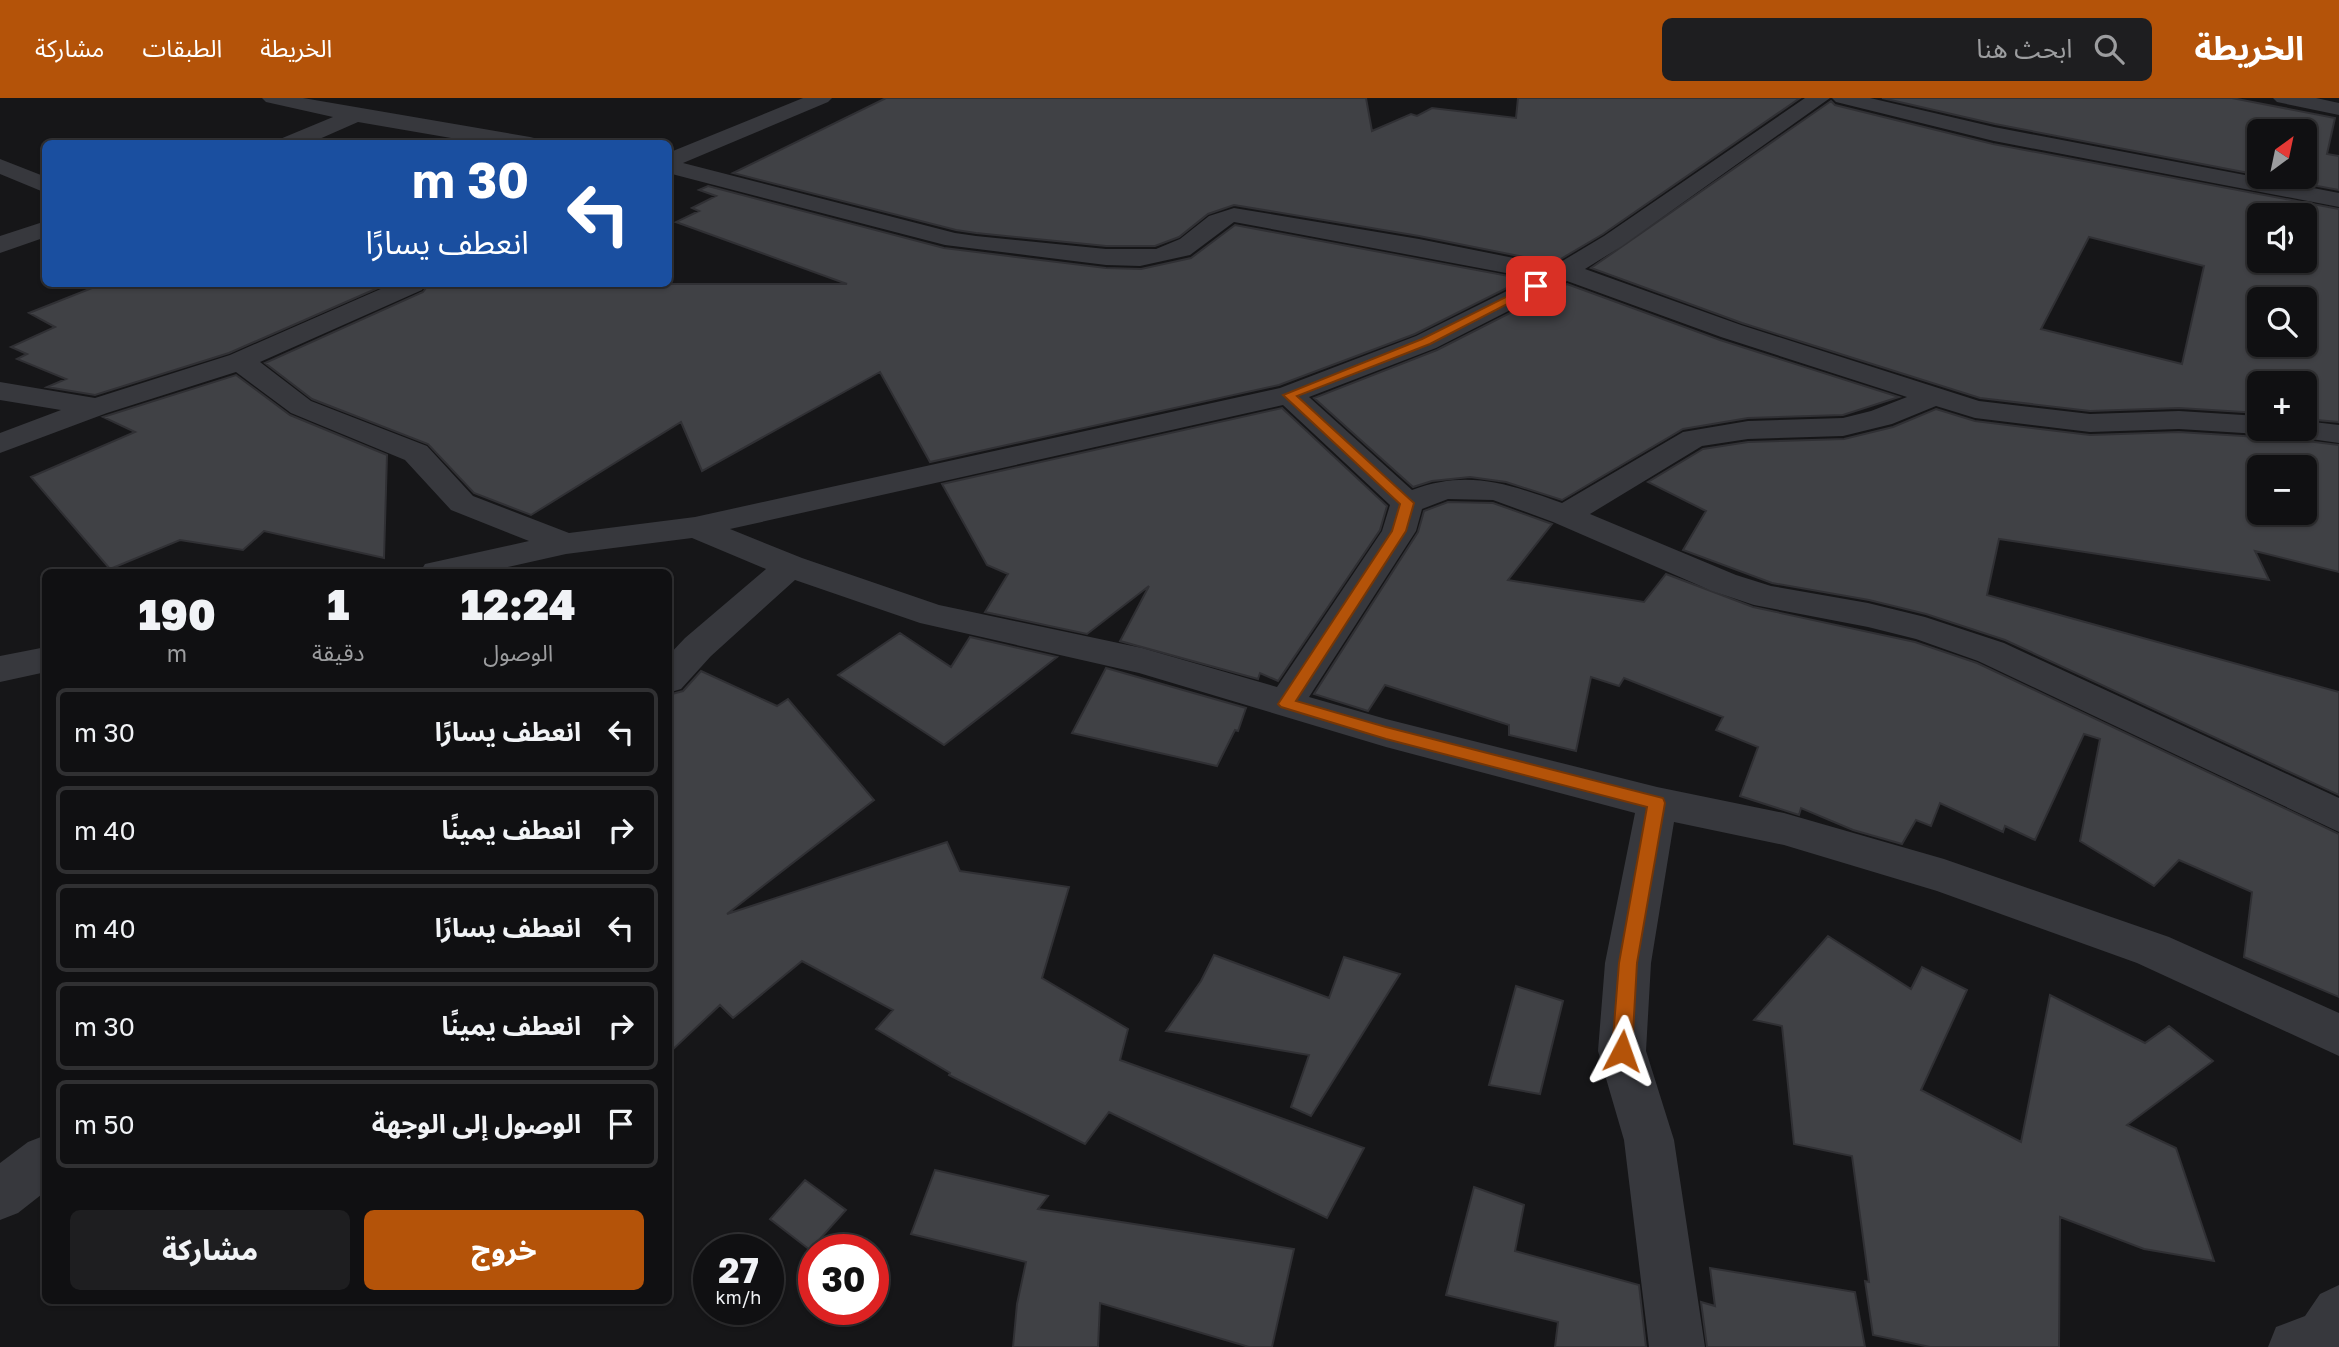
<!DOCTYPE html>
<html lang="ar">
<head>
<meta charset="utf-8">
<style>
  :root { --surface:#101012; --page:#1e1e20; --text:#f1f3f6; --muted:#9c9d9f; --line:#303032; --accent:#b45309 }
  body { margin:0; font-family:"Golos Text","Noto Sans Arabic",sans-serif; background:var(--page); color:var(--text); direction:rtl; height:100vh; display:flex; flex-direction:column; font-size:26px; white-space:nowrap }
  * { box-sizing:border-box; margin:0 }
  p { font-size:23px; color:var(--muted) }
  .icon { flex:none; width:38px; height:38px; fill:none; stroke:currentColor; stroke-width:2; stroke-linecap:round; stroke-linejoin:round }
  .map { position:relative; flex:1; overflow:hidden; direction:ltr }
  .sheet { position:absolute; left:42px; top:471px; width:630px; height:735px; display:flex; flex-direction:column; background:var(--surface); border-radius:10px; box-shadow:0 2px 5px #0004,0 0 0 2px var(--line); direction:rtl }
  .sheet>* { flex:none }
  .guide { position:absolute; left:42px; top:42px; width:630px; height:147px; border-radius:10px; box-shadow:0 2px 5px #0004,0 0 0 2px var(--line); direction:rtl; background:#1a4fa0; color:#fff; overflow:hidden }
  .needle { width:46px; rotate:33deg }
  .buttons { position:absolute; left:2247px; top:21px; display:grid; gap:14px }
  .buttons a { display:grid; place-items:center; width:70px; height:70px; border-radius:10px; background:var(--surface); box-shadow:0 2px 5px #0004,0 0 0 2px var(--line); font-size:35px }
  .speed { position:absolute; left:693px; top:1136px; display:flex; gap:14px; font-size:35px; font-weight:700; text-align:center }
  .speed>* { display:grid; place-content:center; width:91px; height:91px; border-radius:50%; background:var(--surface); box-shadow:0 2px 5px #0004,0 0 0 2px var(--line); line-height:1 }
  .speed small { font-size:18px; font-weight:400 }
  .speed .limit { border:10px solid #d22; background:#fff; color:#111 }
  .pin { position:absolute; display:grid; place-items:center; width:60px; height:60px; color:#fff; margin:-30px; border-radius:14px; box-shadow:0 4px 10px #0006 }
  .me { position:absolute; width:77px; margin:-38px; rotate:4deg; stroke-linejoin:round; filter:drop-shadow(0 0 5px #0008) }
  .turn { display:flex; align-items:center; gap:24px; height:147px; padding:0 28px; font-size:32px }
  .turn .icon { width:91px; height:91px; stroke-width:2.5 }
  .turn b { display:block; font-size:49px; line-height:60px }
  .eta { display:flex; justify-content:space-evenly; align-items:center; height:119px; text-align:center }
  .eta b { font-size:42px; font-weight:800; line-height:49px }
  .action { display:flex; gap:14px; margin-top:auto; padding:14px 28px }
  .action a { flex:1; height:80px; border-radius:10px; background:var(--accent); color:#fff; font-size:28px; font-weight:800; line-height:80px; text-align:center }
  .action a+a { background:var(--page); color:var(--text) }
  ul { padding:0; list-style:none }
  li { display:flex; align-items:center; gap:21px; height:88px; margin:0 14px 10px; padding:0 14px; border:4px solid var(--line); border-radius:10px }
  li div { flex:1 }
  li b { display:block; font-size:26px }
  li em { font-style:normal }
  header { display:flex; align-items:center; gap:42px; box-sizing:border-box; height:98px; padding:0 35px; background:var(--accent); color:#fff }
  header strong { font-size:33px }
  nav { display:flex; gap:38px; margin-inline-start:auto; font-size:24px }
  .search { width:490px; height:63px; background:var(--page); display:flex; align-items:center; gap:18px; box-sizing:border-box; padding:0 24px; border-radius:10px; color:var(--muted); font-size:26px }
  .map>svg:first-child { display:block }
</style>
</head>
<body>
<header>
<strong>الخريطة</strong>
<div class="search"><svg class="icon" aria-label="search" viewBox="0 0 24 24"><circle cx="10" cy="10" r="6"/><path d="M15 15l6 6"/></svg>ابحث هنا</div>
<nav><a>الخريطة</a><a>الطبقات</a><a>مشاركة</a></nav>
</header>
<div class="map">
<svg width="2339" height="1249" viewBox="0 0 2339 1249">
  <rect width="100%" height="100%" fill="#161618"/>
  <!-- building -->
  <path fill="#404145" stroke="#303034" stroke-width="2" fill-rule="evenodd" d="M 886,0 L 1366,0 L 1372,33 L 1411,16 L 1417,18 L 1432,10 L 1516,20 L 1518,0 L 1800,0 L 1603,136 L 1554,165 L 1419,138 L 1234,107 L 1208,116 L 1179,139 L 1155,148 L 1106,148 L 976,135 L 956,132 L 733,75 Z
    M 1882,0 L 2232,0 L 2335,20 L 2327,56 L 2339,58 L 2339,92 L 2268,79 L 2305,79 L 2305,33 L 2259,33 L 2259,77 L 1995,26 Z
    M 1831,3 L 1835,7 L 1993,46 L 2339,111 L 2339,324 L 2305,321 L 2305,285 L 2259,285 L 2259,315 L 2179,310 L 2090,313 L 1980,300 L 1742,225 L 1591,170 ZM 2259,117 L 2305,117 L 2305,163 L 2259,163 ZM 2089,139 L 2204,168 L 2182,266 L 2041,231 ZM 2259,201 L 2305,201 L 2305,247 L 2259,247 Z
    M 708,88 L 944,150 L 1106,170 L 1141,171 L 1191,160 L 1235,127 L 1525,181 L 1415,236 L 1279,287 L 930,364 L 880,274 L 702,373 L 681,324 L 531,417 L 474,395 L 428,346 L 312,301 L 265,265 L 423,194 L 429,186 L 847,186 L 676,124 L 699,113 L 692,110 L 716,98 L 699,92 Z
    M 102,186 L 387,186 L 229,255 L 95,297 L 47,289 L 66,281 L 17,261 L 27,256 L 11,249 L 55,229 L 29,215 Z
    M 1567,186 L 1720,242 L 1899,299 L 1843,317 L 1748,320 L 1683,331 L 1562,402 L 1506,384 L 1470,379 L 1432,383 L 1413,389 L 1314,300 L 1437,252 Z
    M 236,277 L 290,317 L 387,357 L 384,460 L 264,433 L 243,452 L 180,442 L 110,471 L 31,379 L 135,334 L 103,319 Z
    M 1282,310 L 1387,408 L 1380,432 L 1278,583 L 1260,575 L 1258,581 L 1120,543 L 1149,488 L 1087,536 L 985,514 L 1008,476 L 987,467 L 942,386 Z
    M 1936,311 L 1975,323 L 2090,337 L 2179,334 L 2259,339 L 2275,331 L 2282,340 L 2339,347 L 2339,474 L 2255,453 L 2269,482 L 1999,441 L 1987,497 L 2339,594 L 2339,697 L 2005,542 L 1926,516 L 1869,502 L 1772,485 L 1683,452 L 1706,413 L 1648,384 L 1703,351 L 1748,344 L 1844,341 L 1893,329 ZM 2259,369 L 2305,369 L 2305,415 L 2259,415 Z
    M 1448,404 L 1493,405 L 1552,426 L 1508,482 L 1644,504 L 1666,476 L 1753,509 L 1915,544 L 1977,565 L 2339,736 L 2339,899 L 2244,859 L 2252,794 L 2179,762 L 2154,788 L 2080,743 L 2100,641 L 2084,636 L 2035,742 L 2005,728 L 2003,734 L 1940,705 L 1931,728 L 1916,722 L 1902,746 L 1853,732 L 1801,710 L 1799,717 L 1740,698 L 1758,649 L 1716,632 L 1723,619 L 1624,580 L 1619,588 L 1591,579 L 1576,653 L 1509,637 L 1509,627 L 1385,587 L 1368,613 L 1314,596 L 1418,434 L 1424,413 Z
    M 900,535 L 951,569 L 970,539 L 1057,559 L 944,647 L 838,577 Z
    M 1106,570 L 1246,610 L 1238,633 L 1235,632 L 1217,668 L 1072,635 Z
    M 701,573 L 777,608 L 788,601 L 874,702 L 727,816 L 947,744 L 960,773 L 1069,789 L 1042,880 L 1128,931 L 1120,962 L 1364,1050 L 1327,1120 L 1109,1014 L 1085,1046 L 949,977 L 950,975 L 876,931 L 893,912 L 802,863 L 733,920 L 720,907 L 668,956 L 668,597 L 683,593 Z
    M 1828,838 L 1911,891 L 1922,869 L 1967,892 L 1921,992 L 2021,1044 L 2050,897 L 2145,945 L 2169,928 L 2213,963 L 2127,1027 L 2176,1050 L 2214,1163 L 2144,1151 L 2060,1119 L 2059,1249 L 1930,1249 L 1873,1237 L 1865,1183 L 1869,1184 L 1852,1058 L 1794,1046 L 1782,928 L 1754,922 Z
    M 1214,857 L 1329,900 L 1344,859 L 1400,876 L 1311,1018 L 1291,1009 L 1309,957 L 1166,933 L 1201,883 Z
    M 1516,888 L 1563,903 L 1540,996 L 1489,987 Z
    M 935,1072 L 1048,1098 L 1038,1111 L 1294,1151 L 1272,1249 L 1249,1249 L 1100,1205 L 1098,1249 L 1013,1249 L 1017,1206 L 1026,1164 L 911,1136 Z
    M 805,1082 L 846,1112 L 810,1152 L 770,1121 Z
    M 1474,1089 L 1524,1107 L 1515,1153 L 1639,1187 L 1646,1249 L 1555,1249 L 1558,1224 L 1446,1197 Z
    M 1710,1170 L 1855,1194 L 1865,1249 L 1707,1249 L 1701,1204 L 1715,1208 Z"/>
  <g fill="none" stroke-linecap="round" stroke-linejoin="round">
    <!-- minor -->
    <path fill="#37383d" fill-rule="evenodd" d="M 262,0 L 303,0 L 530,39 L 538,41 L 541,46 L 486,46 L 358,24 L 308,46 L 277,46 L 280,41 L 333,19 L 266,4 Z
      M 803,0 L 832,0 L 828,4 L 683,65 L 955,135 L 976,138 L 1106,151 L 1156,151 L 1180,141 L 1209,118 L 1234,110 L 1419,141 L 1554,168 L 1604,138 L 1805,0 L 1830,0 L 1622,148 L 1585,171 L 1741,227 L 1979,303 L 2090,316 L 2179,313 L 2259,318 L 2259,331 L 2272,331 L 2259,336 L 2179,331 L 2090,334 L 1975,320 L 1936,308 L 1892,326 L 1843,338 L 1748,341 L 1702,348 L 1590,416 L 1736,477 L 1771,488 L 1868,505 L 1925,519 L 2004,545 L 2339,700 L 2339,734 L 1978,563 L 1916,541 L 1868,529 L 1754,507 L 1712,493 L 1553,424 L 1493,402 L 1448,401 L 1422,411 L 1416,433 L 1309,599 L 1386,621 L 1657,689 L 1784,715 L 1944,761 L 2169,839 L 2339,915 L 2339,958 L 2137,865 L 1937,793 L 1784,747 L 1674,724 L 1651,865 L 1646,953 L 1674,1042 L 1705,1249 L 1649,1249 L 1624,1042 L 1598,953 L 1605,865 L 1635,715 L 1386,649 L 1139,575 L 920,525 L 795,482 L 711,558 L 681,591 L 668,595 L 668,558 L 685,540 L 766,471 L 692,440 L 566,456 L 486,474 L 420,474 L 425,466 L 529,443 L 451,412 L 405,362 L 291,315 L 236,274 L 107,315 L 0,355 L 0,335 L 61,312 L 0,302 L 0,284 L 95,300 L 230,257 L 392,186 L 426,186 L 422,192 L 260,264 L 311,303 L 427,348 L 473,398 L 569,435 L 695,419 L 1280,290 L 1416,238 L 1533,180 L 1234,124 L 1190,157 L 1140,168 L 1106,167 L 945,147 L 668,75 L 668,55 ZM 1567,183 L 1721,239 L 1907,299 L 1871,313 L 1843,320 L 1748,323 L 1683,334 L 1562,405 C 1508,386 1468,371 1412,392 L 1309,299 L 1436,250 ZM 1283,307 L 1390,407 L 1382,433 L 1277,589 L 1142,550 L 939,507 L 802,460 L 730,431 Z
      M 1832,0 L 1870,0 L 1994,29 L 2339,95 L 2339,109 L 1994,43 L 1836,4 Z
      M 2273,0 L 2316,0 L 2339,5 L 2339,17 L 2277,4 Z
      M 0,61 L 46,79 L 46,95 L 0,76 Z
      M 46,123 L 46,139 L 0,155 L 0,138 Z
      M 2305,323 L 2339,327 L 2339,345 L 2282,337 L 2278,331 L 2305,331 Z
      M 46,549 L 46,574 L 0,584 L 0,558 Z
      M 46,1037 L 46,1093 L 18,1115 L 0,1122 L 0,1065 L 28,1044 Z
      M 2339,1187 L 2339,1249 L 2268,1249 L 2276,1229 L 2305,1218 L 2320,1196 Z"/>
  </g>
  <!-- route -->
  <path fill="#b45309" stroke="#753606" stroke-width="2" d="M 1532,186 L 1542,188 L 1430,246 L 1297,298 L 1414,405 L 1406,433 L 1296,603 L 1386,629 L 1663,700 L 1665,705 L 1637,865 L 1632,953 L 1629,959 L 1622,962 L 1615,959 L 1612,953 L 1619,865 L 1647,709 L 1386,641 L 1281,609 L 1278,606 L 1392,433 L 1400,406 L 1283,297 L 1422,241 Z"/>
</svg>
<div class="buttons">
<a><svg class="needle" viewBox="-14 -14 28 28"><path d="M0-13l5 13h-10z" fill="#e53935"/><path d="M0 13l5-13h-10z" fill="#9c9d9f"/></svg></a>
<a><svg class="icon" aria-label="sound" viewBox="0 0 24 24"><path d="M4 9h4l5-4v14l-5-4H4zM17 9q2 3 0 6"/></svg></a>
<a><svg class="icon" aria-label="search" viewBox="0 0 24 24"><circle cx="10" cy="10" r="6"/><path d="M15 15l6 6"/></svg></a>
<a>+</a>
<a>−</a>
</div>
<div class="speed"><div>27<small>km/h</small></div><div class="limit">30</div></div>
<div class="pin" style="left:1536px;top:188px;background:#d93025"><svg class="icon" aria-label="arrive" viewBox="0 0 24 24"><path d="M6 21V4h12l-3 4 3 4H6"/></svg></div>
<svg class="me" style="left:1622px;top:953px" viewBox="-20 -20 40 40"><path d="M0-17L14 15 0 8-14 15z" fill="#b45309" stroke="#fff" stroke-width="4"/></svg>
<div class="guide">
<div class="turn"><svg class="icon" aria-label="left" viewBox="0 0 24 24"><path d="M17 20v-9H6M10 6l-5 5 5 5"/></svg><div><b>30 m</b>انعطف يسارًا</div></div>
</div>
<section class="sheet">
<div class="eta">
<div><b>12:24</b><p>الوصول</p></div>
<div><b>1</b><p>دقيقة</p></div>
<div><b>190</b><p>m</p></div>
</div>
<ul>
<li><svg class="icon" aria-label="left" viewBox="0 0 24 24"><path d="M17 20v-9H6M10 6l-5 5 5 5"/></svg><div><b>انعطف يسارًا</b></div><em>30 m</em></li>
<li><svg class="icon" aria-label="right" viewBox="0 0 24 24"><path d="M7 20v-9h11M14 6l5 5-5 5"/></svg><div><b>انعطف يمينًا</b></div><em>40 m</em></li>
<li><svg class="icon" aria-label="left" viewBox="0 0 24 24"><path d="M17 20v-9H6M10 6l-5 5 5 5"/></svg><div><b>انعطف يسارًا</b></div><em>40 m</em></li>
<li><svg class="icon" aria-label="right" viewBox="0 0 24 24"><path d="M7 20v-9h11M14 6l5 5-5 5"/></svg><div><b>انعطف يمينًا</b></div><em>30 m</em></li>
<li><svg class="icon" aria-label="arrive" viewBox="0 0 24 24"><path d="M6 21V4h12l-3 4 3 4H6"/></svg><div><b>الوصول إلى الوجهة</b></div><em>50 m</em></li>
</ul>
<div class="action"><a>خروج</a><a>مشاركة</a></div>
</section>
</div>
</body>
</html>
